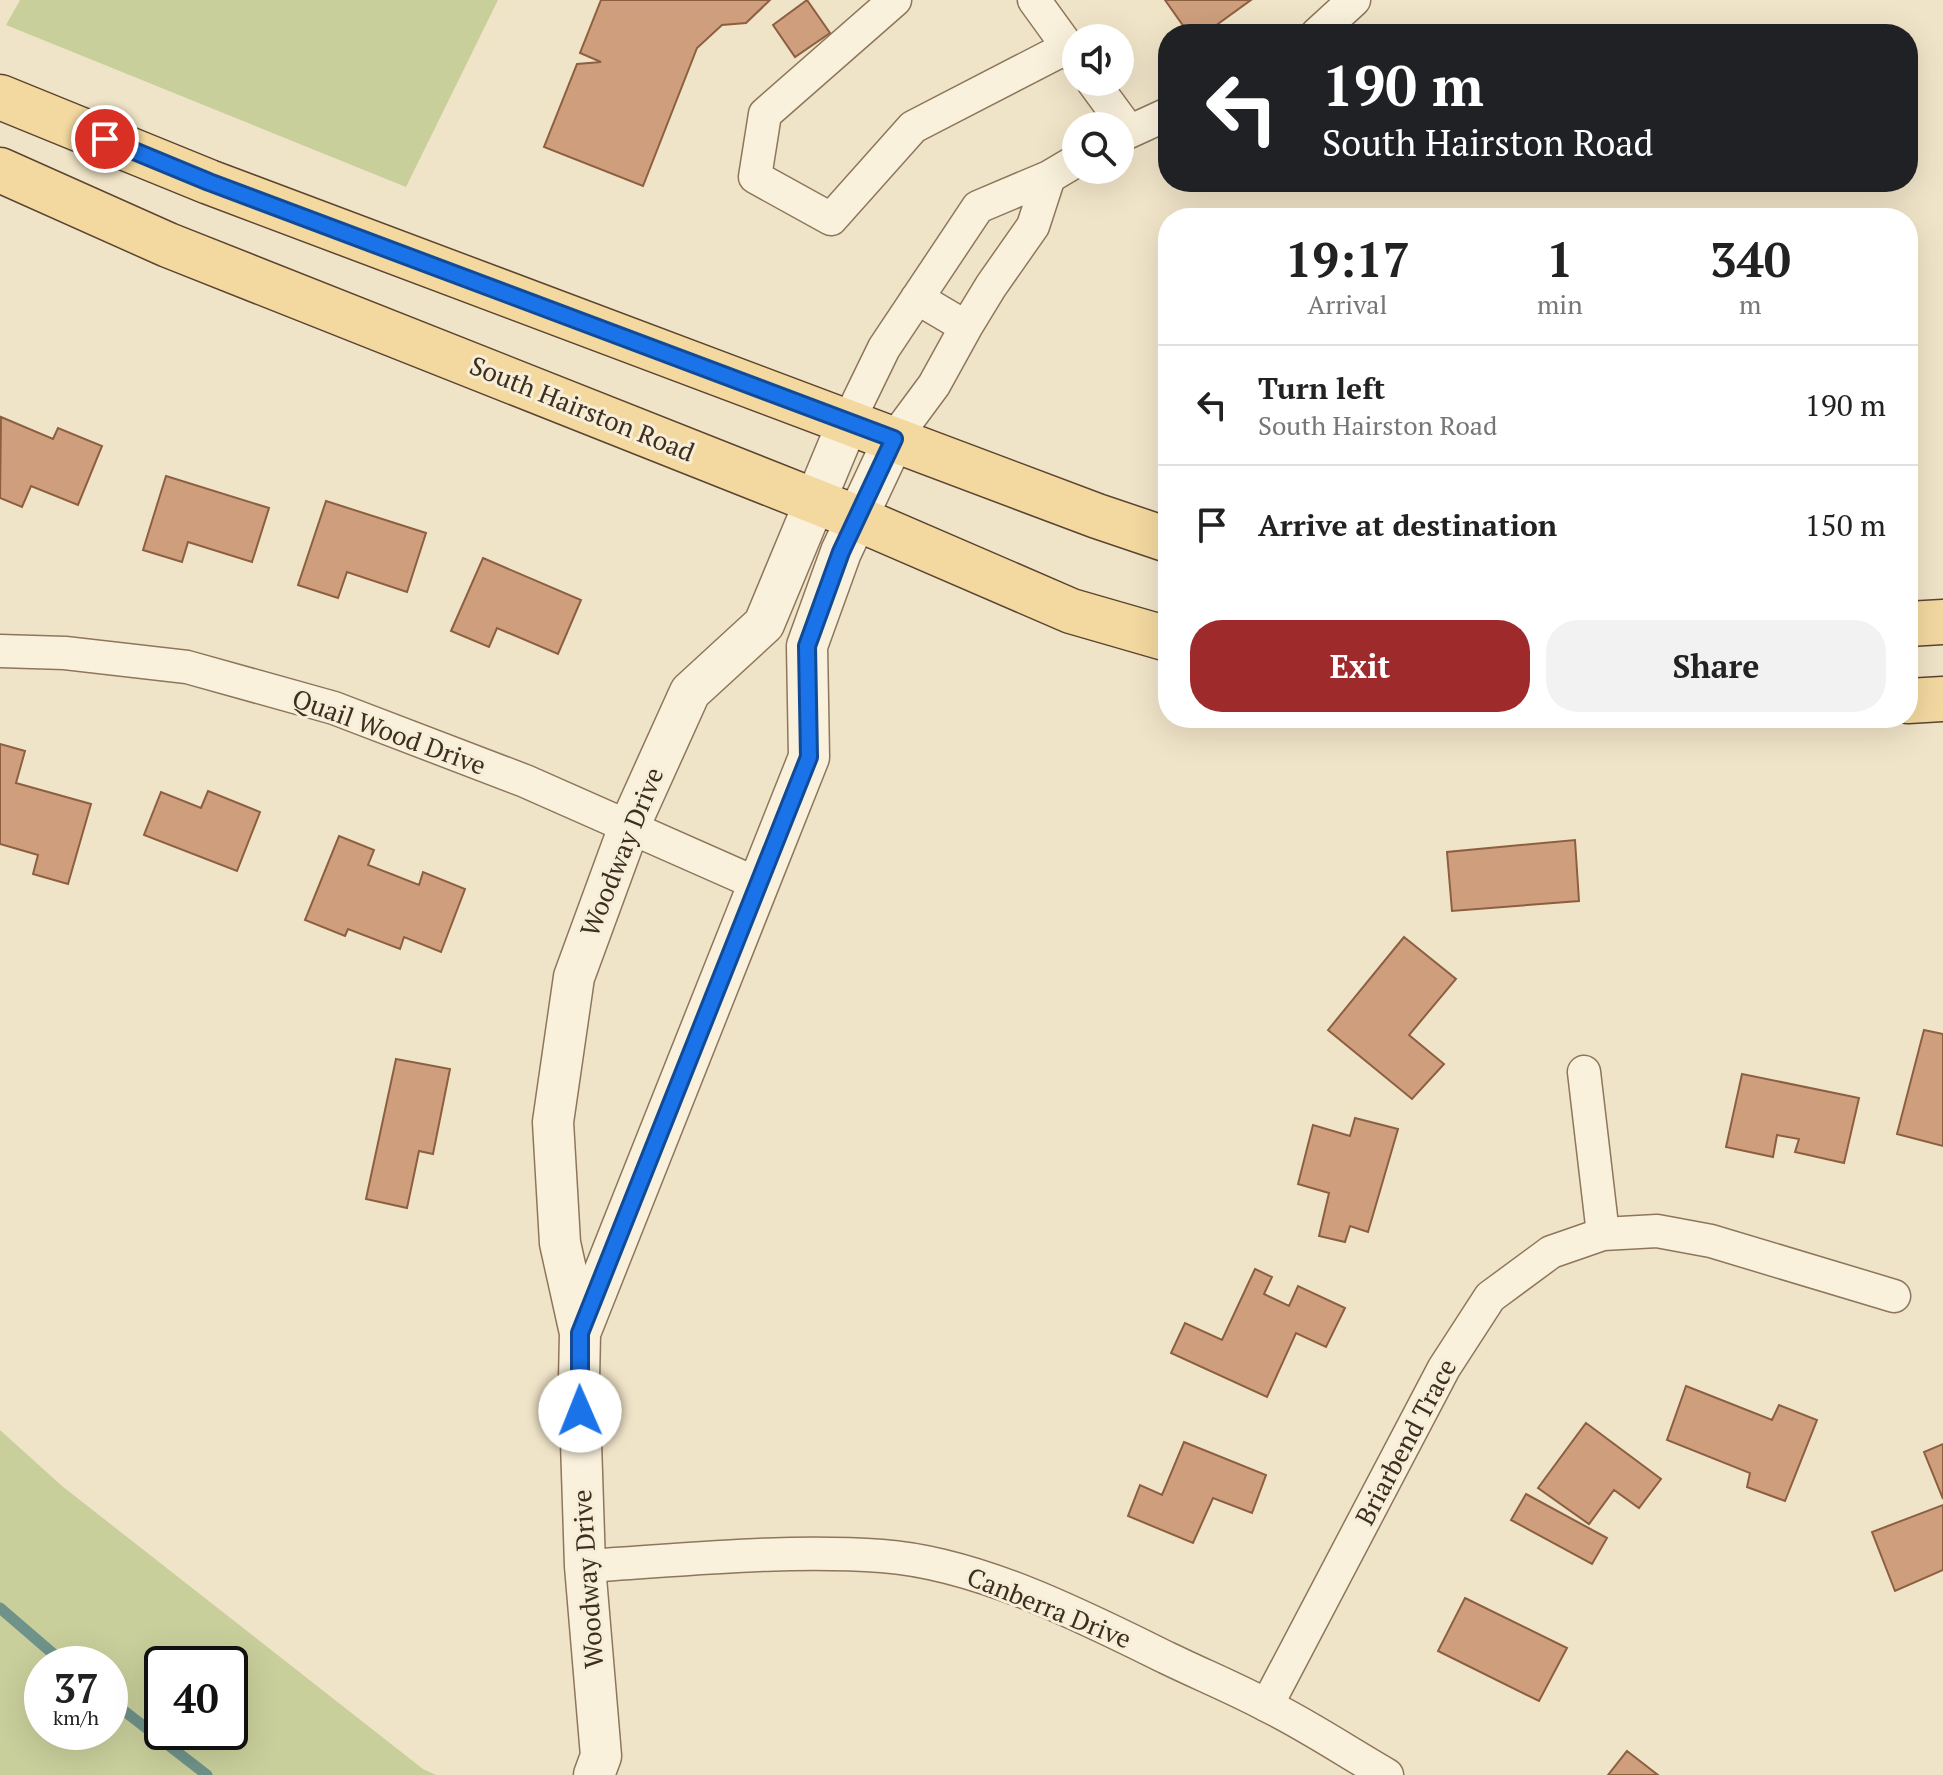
<!DOCTYPE html>
<html lang="en">
<head>
<meta charset="utf-8">
<style>
  :root { --surface:#fff; --page:#f2f2f2; --text:#222; --muted:#767676; --line:#e0e0e0; --accent:#9e2a2b }
  body { margin:0; font-family:"PT Serif",serif; background:var(--page); color:var(--text); height:100vh; display:flex; flex-direction:column; font-size:30px; white-space:nowrap }
  * { box-sizing:border-box; margin:0 }
  p { font-size:26px; color:var(--muted) }
  .icon { flex:none; width:44px; height:44px; fill:none; stroke:currentColor; stroke-width:2; stroke-linecap:round; stroke-linejoin:round }
  .map { position:relative; flex:1; overflow:hidden }
  .details { position:absolute; left:1158px; top:208px; width:760px; height:520px; display:flex; flex-direction:column; background:var(--surface); border-radius:32px; box-shadow:0 8px 32px #0002 }
  .details>* { flex:none }
  .hud { position:absolute; left:1158px; top:24px; width:760px; height:168px; border-radius:32px; box-shadow:0 8px 32px #0002; background:#202124; color:#fff; overflow:hidden }
  .controls { position:absolute; left:1062px; top:24px; display:grid; gap:16px }
  .controls a { display:grid; place-items:center; width:72px; height:72px; border-radius:50%; background:var(--surface); box-shadow:0 8px 32px #0002; font-size:40px }
  .speed { position:absolute; left:24px; top:1646px; display:flex; gap:16px; font-size:40px; font-weight:700; text-align:center }
  .speed>* { display:grid; place-content:center; width:104px; height:104px; border-radius:50%; background:var(--surface); box-shadow:0 8px 32px #0002; line-height:1 }
  .speed small { font-size:20px; font-weight:400 }
  .speed .limit { border:4px solid #111; border-radius:12px; background:#fff; color:#111 }
  .pin { position:absolute; display:grid; place-items:center; width:68px; height:68px; color:#fff; margin:-34px; border:4px solid #fff; border-radius:50%; box-shadow:0 2px 8px #0007 }
  .me { position:absolute; width:88px; margin:-44px; rotate:359deg; stroke-linejoin:round; filter:drop-shadow(0 0 6px #0008) }
  .turn { display:flex; align-items:center; gap:28px; height:168px; padding:0 32px; font-size:36px }
  .turn .icon { width:104px; height:104px; stroke-width:2.5 }
  .turn b { display:block; font-size:56px; line-height:68px }
  .eta { display:flex; justify-content:space-evenly; align-items:center; height:136px; text-align:center }
  .eta b { font-size:48px; font-weight:700; line-height:56px }
  .cta { display:flex; gap:16px; margin-top:auto; padding:16px 32px }
  .cta a { flex:1; height:92px; border-radius:32px; background:var(--accent); color:#fff; font-size:32px; font-weight:700; line-height:92px; text-align:center }
  .cta a+a { background:var(--page); color:var(--text) }
  ul { padding:0; list-style:none }
  li { display:flex; align-items:center; gap:24px; height:120px; padding:0 32px; border-top:2px solid var(--line) }
  li div { flex:1 }
  li b { display:block; font-size:30px }
  li em { font-style:normal }
  .map>svg:first-child { display:block }
</style>
</head>
<body>
<div class="map">
<svg width="1943" height="1775" viewBox="0 0 1943 1775">
  <rect width="100%" height="100%" fill="#f0e4c8"/>
  <!-- green -->
  <path fill="#c9cf9b" fill-rule="evenodd" d="M 20,0 L 498,0 L 406,187 L 6,25 Z
    M 0,1430 L 62,1486 L 423,1769 L 436,1775 L 0,1775 ZM 42,1664 L 110,1664 L 110,1732 L 42,1732 ZM 162,1664 L 230,1664 L 230,1732 L 162,1732 Z"/>
  <g fill="none" stroke-linecap="round" stroke-linejoin="round">
    <!-- stream -->
    <path stroke="#6f938a" stroke-width="11" d="M 0,1608 L 65,1664
      M 110,1700 L 207,1775"/>
  </g>
  <!-- building -->
  <path fill="#cf9f7d" stroke="#8d5f41" stroke-width="2" d="M 601,0 L 770,0 L 746,23 L 722,25 L 697,48 L 643,186 L 544,147 L 577,64 L 601,62 L 580,53 Z
    M 807,0 L 830,33 L 795,57 L 773,25 Z
    M 1165,0 L 1251,0 L 1204,34 L 1189,34 Z
    M 1,417 L 53,439 L 58,428 L 102,446 L 78,505 L 31,486 L 22,507 L 0,498 Z
    M 166,476 L 269,508 L 252,562 L 188,542 L 182,562 L 143,550 Z
    M 326,501 L 426,533 L 407,592 L 347,572 L 338,598 L 298,585 Z
    M 483,558 L 581,600 L 558,654 L 497,628 L 489,647 L 451,631 Z
    M 0,744 L 25,751 L 16,783 L 91,804 L 68,884 L 33,874 L 38,855 L 0,844 Z
    M 208,791 L 260,812 L 237,871 L 144,835 L 161,792 L 201,808 Z
    M 339,836 L 374,850 L 368,865 L 419,885 L 423,872 L 465,889 L 441,952 L 404,937 L 400,949 L 348,929 L 345,936 L 305,920 Z
    M 1575,840 L 1579,901 L 1452,911 L 1447,852 Z
    M 1404,937 L 1456,979 L 1409,1035 L 1444,1064 L 1412,1099 L 1328,1030 Z
    M 1924,1030 L 1943,1034 L 1943,1146 L 1897,1134 Z
    M 396,1059 L 450,1069 L 433,1154 L 419,1151 L 407,1208 L 366,1199 Z
    M 1742,1074 L 1859,1098 L 1844,1163 L 1795,1152 L 1799,1139 L 1777,1135 L 1773,1157 L 1726,1147 Z
    M 1355,1118 L 1398,1129 L 1368,1232 L 1350,1226 L 1345,1242 L 1319,1236 L 1329,1193 L 1298,1184 L 1313,1125 L 1350,1136 Z
    M 1255,1269 L 1272,1277 L 1264,1294 L 1289,1306 L 1298,1286 L 1345,1308 L 1326,1347 L 1296,1333 L 1267,1397 L 1171,1353 L 1185,1323 L 1222,1340 Z
    M 1686,1386 L 1772,1420 L 1779,1405 L 1817,1420 L 1785,1501 L 1747,1487 L 1750,1473 L 1667,1440 Z
    M 1586,1423 L 1661,1479 L 1639,1508 L 1614,1490 L 1589,1524 L 1538,1488 Z
    M 1184,1442 L 1266,1475 L 1252,1513 L 1213,1498 L 1193,1543 L 1128,1516 L 1140,1485 L 1162,1495 Z
    M 1943,1444 L 1943,1499 L 1924,1452 Z
    M 1526,1494 L 1607,1538 L 1592,1564 L 1511,1520 Z
    M 1943,1505 L 1943,1570 L 1895,1591 L 1872,1532 Z
    M 1465,1598 L 1567,1648 L 1539,1701 L 1438,1651 Z
    M 1627,1751 L 1658,1775 L 1608,1775 Z"/>
  <g fill="none" stroke-linecap="round" stroke-linejoin="round">
    <!-- minor casing -->
    <g stroke="#8d765c" stroke-width="35">
      <path id="minor" d="M 895,0 L 765,114 L 755,177 L 831,219 L 913,127 L 1068,47
        M 1034,0 L 1076,58
        M 1317,34 L 1354,0
        M 1093,82 L 1129,131
        M 1120,136 L 1168,114
        M 917,298 L 966,327
        M 848,422 L 884,348 L 978,207 L 1049,177 L 1076,161
        M 894,439 L 934,385 L 966,327 L 991,286 L 1033,226 L 1049,177
        M 0,651 L 65,653 L 187,667 L 334,708 L 525,781 L 758,884
        M 1584,1072 L 1603,1234
        M 585,1566 C 684,1560 784,1549 882,1556 C 978,1563 1082,1616 1167,1658 C 1200,1674 1234,1688 1266,1705 C 1307,1725 1347,1752 1387,1775
        M 1267,1705 L 1444,1368 L 1490,1297 L 1551,1252 L 1603,1234 L 1657,1231 L 1711,1241 L 1894,1296"/>
    </g>
    <!-- tertiary casing -->
    <g stroke="#8d765c" stroke-width="43">
      <path id="tertiary" d="M 580,1333 L 809,757 L 807,646 L 841,552 L 894,439
        M 594,1775 L 601,1756 L 585,1566 L 579,1380 L 580,1333 L 560,1243 L 553,1122 L 574,977 L 629,827 L 690,692 L 764,624 L 848,422"/>
    </g>
    <!-- primary casing -->
    <g stroke="#5b4430" stroke-width="47">
      <path id="primary" d="M 0,97 L 209,182 L 1097,516 L 1168,540
        M 0,170 L 168,245 L 842,512 L 1071,611 L 1168,639
        M 1908,624 L 1943,622
        M 1908,701 L 1943,699"/>
    </g>
    <!-- minor -->
    <use href="#minor" stroke="#faf1dc" stroke-width="32"/>
    <!-- tertiary -->
    <use href="#tertiary" stroke="#faf1dc" stroke-width="40"/>
    <!-- primary -->
    <use href="#primary" stroke="#f3d9a0" stroke-width="44"/>
  </g>
  <g fill="none" stroke-linecap="round" stroke-linejoin="round">
    <!-- route casing -->
    <g stroke="#114b97" stroke-width="20">
      <path id="route" d="M 105,139 L 209,182 L 894,439 L 841,552 L 807,646 L 809,757 L 580,1333 L 580,1411"/>
    </g>
    <!-- route -->
    <use href="#route" stroke="#1a73e8" stroke-width="14"/>
  </g>
  <g text-anchor="middle" stroke-width="6" stroke-linejoin="round" paint-order="stroke">
    <!-- street labels -->
    <g font-size="26" fill="#3d2e20" stroke="#f7eed8">
      <text transform="translate(582 409) rotate(22)" y="9">South Hairston Road</text>
      <text transform="translate(389 732) rotate(20)" y="9">Quail Wood Drive</text>
      <text transform="translate(622 852) rotate(-68)" y="9">Woodway Drive</text>
      <text transform="translate(1406 1442) rotate(-62)" y="9">Briarbend Trace</text>
      <text transform="translate(588 1579) rotate(-94)" y="9">Woodway Drive</text>
      <text transform="translate(1049 1608) rotate(22)" y="9">Canberra Drive</text>
    </g>
  </g>
</svg>
<div class="controls">
<a><svg class="icon" aria-label="sound" viewBox="0 0 24 24"><path d="M4 9h4l5-4v14l-5-4H4zM17 9q2 3 0 6"/></svg></a>
<a><svg class="icon" aria-label="search" viewBox="0 0 24 24"><circle cx="10" cy="10" r="6"/><path d="M15 15l6 6"/></svg></a>
</div>
<div class="speed"><div>37<small>km/h</small></div><div class="limit">40</div></div>
<div class="pin" style="left:105px;top:139px;background:#d93025"><svg class="icon" aria-label="arrive" viewBox="0 0 24 24"><path d="M6 21V4h12l-3 4 3 4H6"/></svg></div>
<svg class="me" style="left:580px;top:1411px" viewBox="-20 -20 40 40"><circle r="19" fill="#fff"/><path d="M0-13L10 11 0 6-10 11z" fill="#1a73e8"/></svg>
<div class="hud">
<div class="turn"><svg class="icon" aria-label="left" viewBox="0 0 24 24"><path d="M17 20v-9H6M10 6l-5 5 5 5"/></svg><div><b>190 m</b>South Hairston Road</div></div>
</div>
<section class="details">
<div class="eta">
<div><b>19:17</b><p>Arrival</p></div>
<div><b>1</b><p>min</p></div>
<div><b>340</b><p>m</p></div>
</div>
<ul>
<li><svg class="icon" aria-label="left" viewBox="0 0 24 24"><path d="M17 20v-9H6M10 6l-5 5 5 5"/></svg><div><b>Turn left</b><p>South Hairston Road</p></div><em>190 m</em></li>
<li><svg class="icon" aria-label="arrive" viewBox="0 0 24 24"><path d="M6 21V4h12l-3 4 3 4H6"/></svg><div><b>Arrive at destination</b></div><em>150 m</em></li>
</ul>
<div class="cta"><a>Exit</a><a>Share</a></div>
</section>
</div>
</body>
</html>
